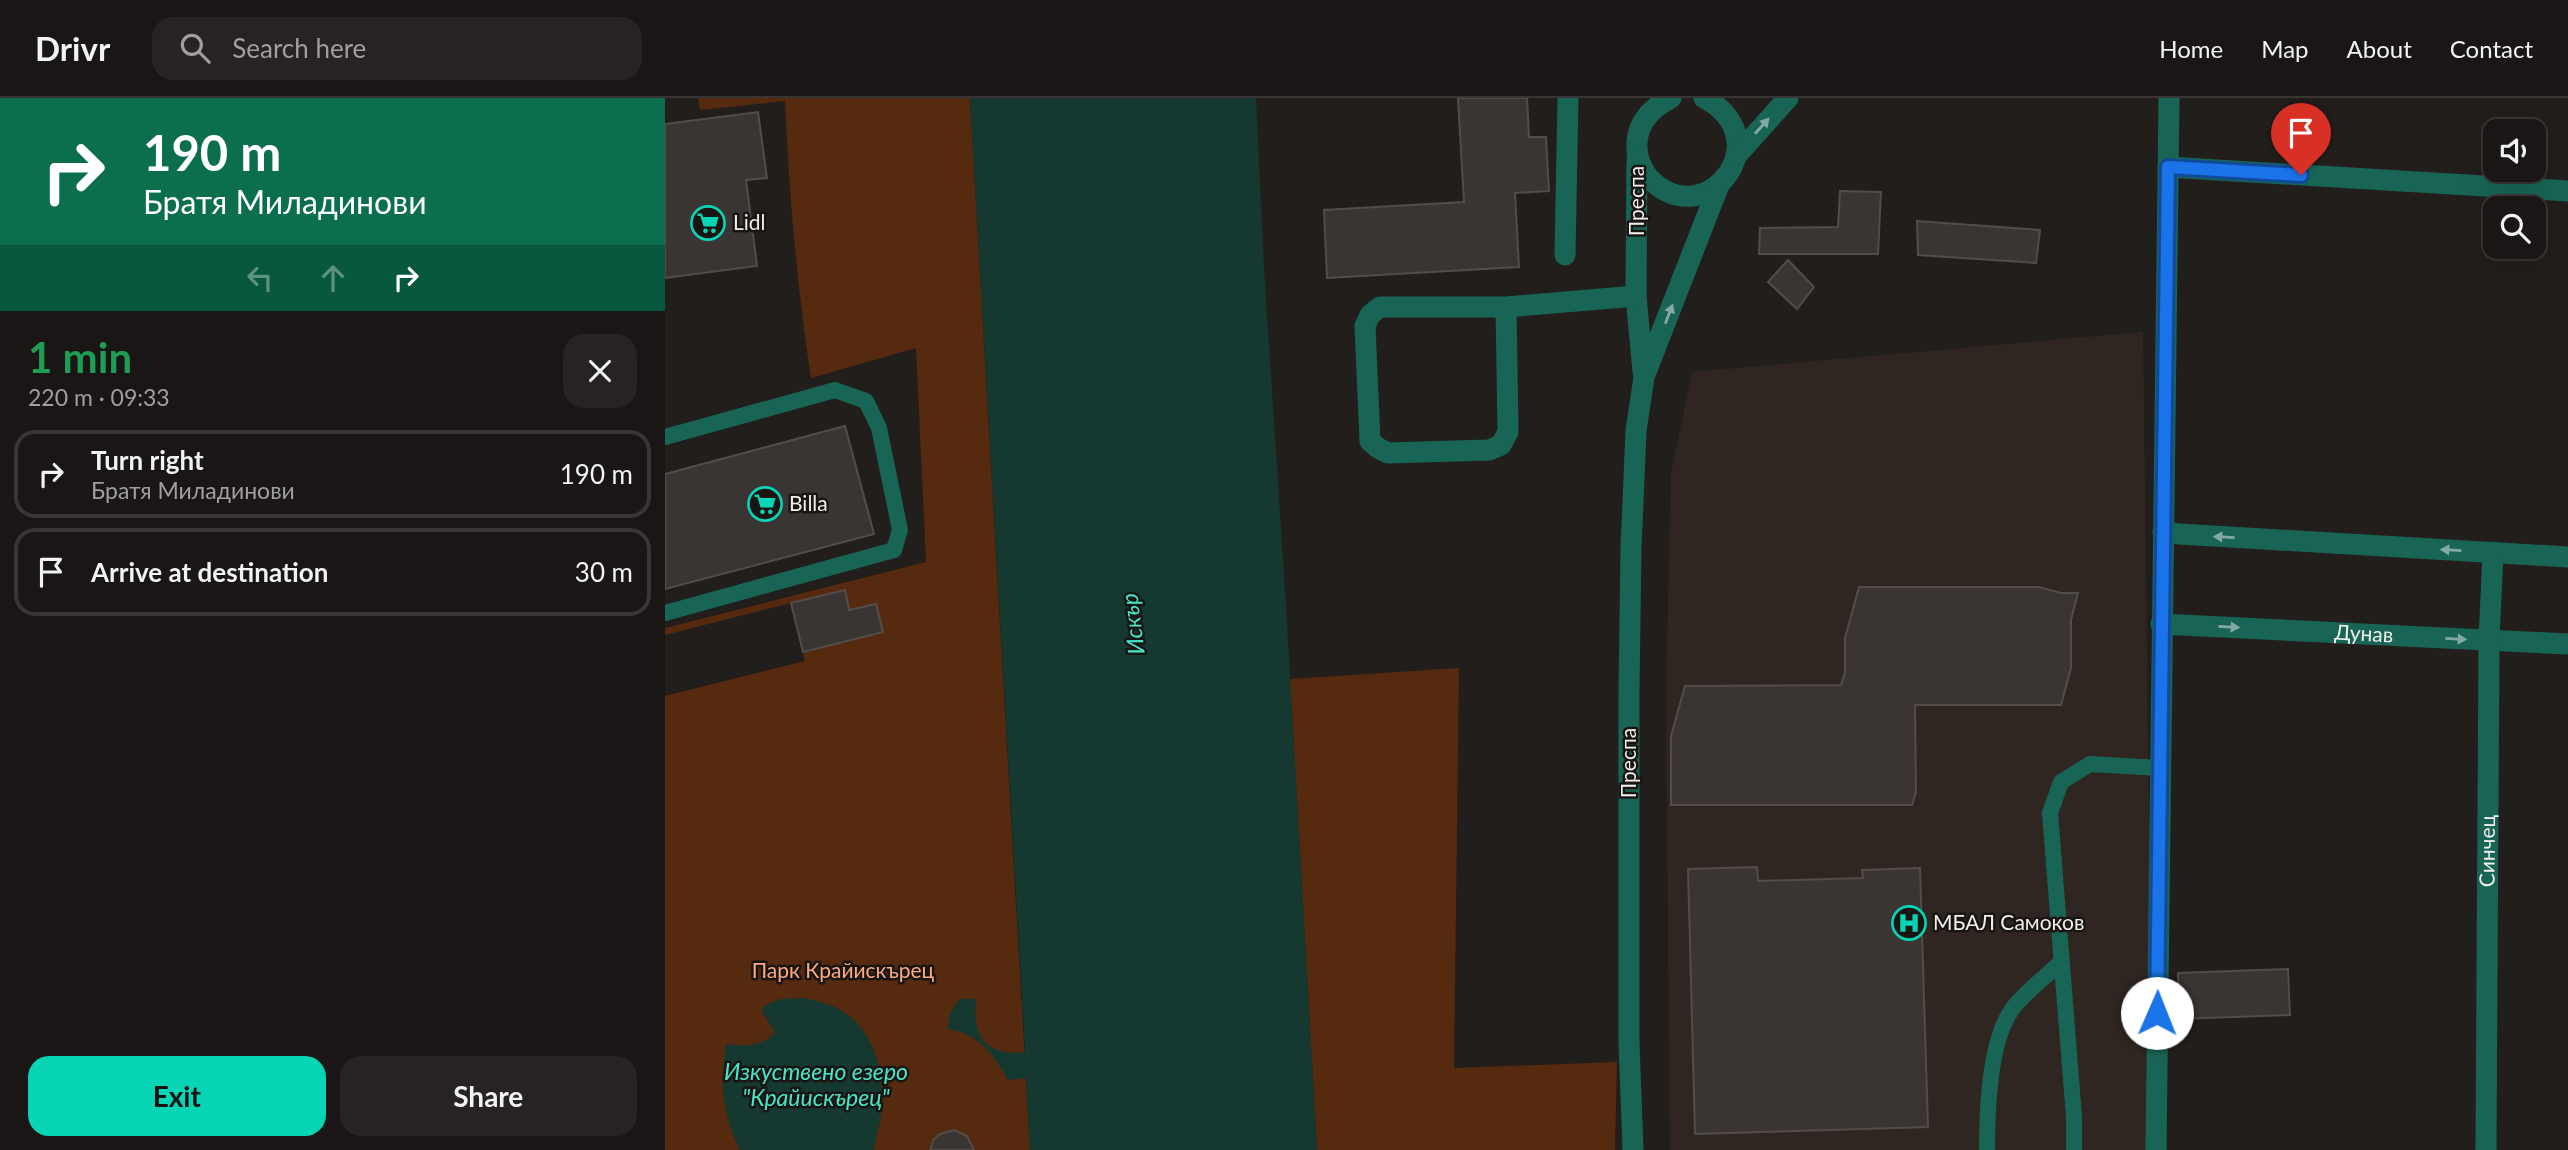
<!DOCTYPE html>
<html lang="en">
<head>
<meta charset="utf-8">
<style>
  :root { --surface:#1a1615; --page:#272322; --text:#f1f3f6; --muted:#9f9fa0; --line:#383534; --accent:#07d5b6 }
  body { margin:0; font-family:Lato,sans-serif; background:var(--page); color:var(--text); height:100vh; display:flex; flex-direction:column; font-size:26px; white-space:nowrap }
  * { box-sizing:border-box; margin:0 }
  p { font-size:23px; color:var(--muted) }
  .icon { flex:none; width:38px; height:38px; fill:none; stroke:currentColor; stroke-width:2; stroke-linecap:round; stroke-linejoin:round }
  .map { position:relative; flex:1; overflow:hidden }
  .drawer { display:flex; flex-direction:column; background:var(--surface); width:665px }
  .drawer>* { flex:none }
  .banner { background:#0b6e4f; color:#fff; overflow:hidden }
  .fabs { position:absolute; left:1818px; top:21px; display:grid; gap:14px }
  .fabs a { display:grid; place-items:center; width:63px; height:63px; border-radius:14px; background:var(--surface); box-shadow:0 7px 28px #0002,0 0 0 2px var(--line); font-size:35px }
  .pin { position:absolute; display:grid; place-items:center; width:60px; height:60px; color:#fff; margin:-72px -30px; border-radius:50% 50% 50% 0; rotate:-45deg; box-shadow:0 0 7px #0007 }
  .pin .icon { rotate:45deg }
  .me { position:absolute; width:77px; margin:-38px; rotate:1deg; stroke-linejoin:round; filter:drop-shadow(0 0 5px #0008) }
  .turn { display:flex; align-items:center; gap:24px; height:147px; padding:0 28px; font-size:32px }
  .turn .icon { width:91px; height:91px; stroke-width:2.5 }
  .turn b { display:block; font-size:49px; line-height:60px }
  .lanes { display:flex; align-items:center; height:66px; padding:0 28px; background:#0003; justify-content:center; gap:35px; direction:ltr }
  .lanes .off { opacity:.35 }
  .round { display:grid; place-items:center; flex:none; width:74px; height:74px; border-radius:21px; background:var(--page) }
  .headline { display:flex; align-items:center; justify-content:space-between; height:119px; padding:0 28px }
  h1 { font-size:42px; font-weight:700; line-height:52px; color:#1e9e55 }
  .cta { display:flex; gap:14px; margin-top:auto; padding:14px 28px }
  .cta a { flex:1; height:80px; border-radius:21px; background:var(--accent); color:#111; font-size:28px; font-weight:700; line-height:80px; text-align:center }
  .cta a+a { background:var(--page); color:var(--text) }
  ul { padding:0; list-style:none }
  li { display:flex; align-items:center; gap:21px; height:88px; margin:0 14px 10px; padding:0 14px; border:4px solid var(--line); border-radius:21px }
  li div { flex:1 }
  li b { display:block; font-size:26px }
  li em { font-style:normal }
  header { display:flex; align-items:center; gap:42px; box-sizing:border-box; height:98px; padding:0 35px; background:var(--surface); border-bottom:2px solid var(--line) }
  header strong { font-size:33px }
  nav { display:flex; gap:38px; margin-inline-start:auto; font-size:24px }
  .search { width:490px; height:63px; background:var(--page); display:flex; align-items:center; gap:18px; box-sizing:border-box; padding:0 24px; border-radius:21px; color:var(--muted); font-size:26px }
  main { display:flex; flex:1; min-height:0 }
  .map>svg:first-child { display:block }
</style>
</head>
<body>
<header>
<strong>Drivr</strong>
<div class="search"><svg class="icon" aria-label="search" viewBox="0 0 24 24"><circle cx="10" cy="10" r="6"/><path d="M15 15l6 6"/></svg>Search here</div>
<nav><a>Home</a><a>Map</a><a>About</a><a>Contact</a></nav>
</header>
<main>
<section class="drawer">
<div class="banner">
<div class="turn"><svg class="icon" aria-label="right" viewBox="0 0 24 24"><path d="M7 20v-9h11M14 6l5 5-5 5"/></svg><div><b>190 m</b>Братя Миладинови</div></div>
<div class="lanes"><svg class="icon off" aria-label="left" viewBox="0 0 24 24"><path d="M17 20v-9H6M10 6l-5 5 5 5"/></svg><svg class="icon off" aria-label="ahead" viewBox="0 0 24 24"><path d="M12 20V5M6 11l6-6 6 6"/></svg><svg class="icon" aria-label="right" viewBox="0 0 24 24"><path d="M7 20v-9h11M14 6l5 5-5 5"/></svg></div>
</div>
<div class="headline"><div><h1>1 min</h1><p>220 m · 09:33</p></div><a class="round"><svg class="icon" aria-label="close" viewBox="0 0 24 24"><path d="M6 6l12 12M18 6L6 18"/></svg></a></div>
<ul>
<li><svg class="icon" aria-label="right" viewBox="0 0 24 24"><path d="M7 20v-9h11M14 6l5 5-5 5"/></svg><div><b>Turn right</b><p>Братя Миладинови</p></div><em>190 m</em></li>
<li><svg class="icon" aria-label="arrive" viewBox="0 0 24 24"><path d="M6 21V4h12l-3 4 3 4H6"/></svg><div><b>Arrive at destination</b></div><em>30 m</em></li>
</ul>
<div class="cta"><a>Exit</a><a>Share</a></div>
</section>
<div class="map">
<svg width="1903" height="1052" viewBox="0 0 1903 1052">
  <rect width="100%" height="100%" fill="#221e1c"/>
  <!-- built -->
  <path fill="#302621" d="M 1478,234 L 1488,1052 L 1005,1052 L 1001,597 L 1006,375 L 1027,274 Z"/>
  <!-- green -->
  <path fill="#562a0e" d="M 33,0 L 305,0 L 365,1052 L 0,1052 L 0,598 L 140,563 L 126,505 L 0,537 L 0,530 L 261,464 L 251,250 L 146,280 C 132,188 124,96 120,3 L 35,12 Z
    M 794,570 L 789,970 L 952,964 L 950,1052 L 652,1052 L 625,581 Z"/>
  <!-- water -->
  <path fill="#153831" d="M 305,0 L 591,0 L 599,170 L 621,508 L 652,1052 L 365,1052 L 361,980 L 343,982 C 327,955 316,937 283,931 C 283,918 286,911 295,901 L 311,901 C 307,937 320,959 360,954 Z
    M 140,900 C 150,903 162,905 172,910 C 208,929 219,971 217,1009 C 216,1023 211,1038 209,1052 L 75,1052 C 57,1017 55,984 61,946 C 80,948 96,949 110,935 L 97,913 L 99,908 L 115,901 Z"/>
  <!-- building -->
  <path fill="#3a3533" stroke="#524d4a" stroke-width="2" d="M 793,0 L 862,0 L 864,39 L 881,39 L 884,93 L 850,95 L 854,169 L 662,180 L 659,112 L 799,104 Z
    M 93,14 L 102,80 L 81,82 L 92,168 L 0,180 L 0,26 Z
    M 1175,93 L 1216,94 L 1213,156 L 1094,156 L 1095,130 L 1173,129 Z
    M 1252,123 L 1375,132 L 1371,165 L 1253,157 Z
    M 1123,162 L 1149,189 L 1132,211 L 1103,184 Z
    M 180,328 L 209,436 L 0,491 L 0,376 Z
    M 1194,489 L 1374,489 L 1396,495 L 1413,495 L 1406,522 L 1406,570 L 1396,607 L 1250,607 L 1251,694 L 1247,707 L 1006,707 L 1006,638 L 1020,588 L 1176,587 L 1180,574 L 1180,540 Z
    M 180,492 L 184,512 L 211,506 L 218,534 L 138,554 L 126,505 Z
    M 1092,769 L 1093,783 L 1198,780 L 1197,772 L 1255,770 L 1263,1029 L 1030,1036 L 1023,771 Z
    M 1623,871 L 1625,917 L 1514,921 L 1513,875 Z
    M 289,1032 L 302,1038 L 309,1052 L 265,1052 L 269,1041 L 275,1036 Z"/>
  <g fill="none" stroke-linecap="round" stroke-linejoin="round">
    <!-- lane -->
    <path stroke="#186556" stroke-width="16" d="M 0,339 L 170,292 L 201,303 L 214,330 L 235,432 L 229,452 L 0,515
      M 1322,1052 C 1322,1014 1324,945 1346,913 C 1355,898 1383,877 1396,864
      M 1409,1052 L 1409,1019 L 1385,715 L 1396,684 L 1425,666 L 1495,670"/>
    <!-- street -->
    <g stroke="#186556" stroke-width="21">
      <path d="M 1006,0 C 988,9 973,23 972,45 C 971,59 977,74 988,84 C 1044,134 1115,40 1039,0"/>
      <path d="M 1072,57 L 1123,0"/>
      <path d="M 972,61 L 971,198 L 978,274"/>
      <path d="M 1503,69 L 1903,93"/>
      <path d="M 900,157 L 903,0"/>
      <path d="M 841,209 L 843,334 L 836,347 L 824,352 L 723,355 L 713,350 L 705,343 L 700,228 L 705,217 L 715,209 L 841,209 L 971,198"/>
      <path d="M 1498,435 L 1903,459"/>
      <path id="s1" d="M 1496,526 L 1903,546"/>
      <path d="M 968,1052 L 964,945 L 964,592 L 966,450 L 971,333 L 979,279 L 1054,87"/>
      <path d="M 1491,1052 L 1504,0"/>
      <path id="s2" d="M 1821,1052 L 1824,542 L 1828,454"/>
    </g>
  </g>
  <!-- one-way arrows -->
  <defs><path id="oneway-solid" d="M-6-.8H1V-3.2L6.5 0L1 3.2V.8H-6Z" transform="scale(1.75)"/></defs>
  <g fill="#84aaa1">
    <use href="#oneway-solid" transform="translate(1097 28) rotate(-48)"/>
    <use href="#oneway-solid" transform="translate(1004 216) rotate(-69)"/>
    <use href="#oneway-solid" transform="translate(1559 439) rotate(-177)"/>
    <use href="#oneway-solid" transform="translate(1786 452) rotate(-177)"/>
    <use href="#oneway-solid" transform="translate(1564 529) rotate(3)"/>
    <use href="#oneway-solid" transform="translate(1791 541) rotate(3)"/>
  </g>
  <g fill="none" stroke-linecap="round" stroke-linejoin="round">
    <!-- route casing -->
    <g stroke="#114b97" stroke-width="18">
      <path id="route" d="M 1492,915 L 1503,69 L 1636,77"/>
    </g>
    <!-- route -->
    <use href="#route" stroke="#1a73e8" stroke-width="12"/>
  </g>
  <!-- icons -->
  <defs>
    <g id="supermarket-ring" transform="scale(1.75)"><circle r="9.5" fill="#191513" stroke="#07d5b6" stroke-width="1.5"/><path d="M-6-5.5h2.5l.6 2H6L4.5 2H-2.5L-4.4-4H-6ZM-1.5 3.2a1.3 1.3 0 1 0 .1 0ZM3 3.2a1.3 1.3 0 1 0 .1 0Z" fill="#07d5b6"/></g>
    <g id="hospital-ring" transform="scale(1.75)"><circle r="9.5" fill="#191513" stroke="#07d5b6" stroke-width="1.5"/><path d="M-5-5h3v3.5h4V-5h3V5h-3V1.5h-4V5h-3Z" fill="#07d5b6"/></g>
  </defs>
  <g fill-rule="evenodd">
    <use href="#supermarket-ring" x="43" y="125"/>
    <use href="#supermarket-ring" x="100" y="406"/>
    <use href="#hospital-ring" x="1244" y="825"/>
  </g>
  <g text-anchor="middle" stroke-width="5" stroke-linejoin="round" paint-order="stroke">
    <!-- street labels -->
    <g font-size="21" fill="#f1eeec" stroke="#191513">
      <text transform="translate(972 103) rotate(-90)" y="7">Преспа</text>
      <text dy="7" stroke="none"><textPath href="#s1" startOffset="203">Дунав</textPath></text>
      <text transform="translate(964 665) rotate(-90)" y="7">Преспа</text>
      <text dy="7" stroke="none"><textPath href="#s2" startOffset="299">Синчец</textPath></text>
    </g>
    <!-- poi labels -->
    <g font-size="21" fill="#f1eeec" stroke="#191513" text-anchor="start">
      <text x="68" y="132">Lidl</text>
      <text x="124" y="413">Billa</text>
      <text x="1268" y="832">МБАЛ Самоков</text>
    </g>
    <!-- park labels -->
    <g font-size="21" fill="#fbab7f" stroke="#191513">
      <text x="178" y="880">Парк Крайискърец</text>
    </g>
    <!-- water labels -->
    <g font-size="23" font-style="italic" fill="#45e7c8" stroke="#191513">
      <text transform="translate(468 526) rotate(-97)" y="8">Искър</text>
      <text x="151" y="982">Изкуствено езеро<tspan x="151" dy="26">"Крайискърец"</tspan></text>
    </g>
  </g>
</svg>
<div class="fabs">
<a><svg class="icon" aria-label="sound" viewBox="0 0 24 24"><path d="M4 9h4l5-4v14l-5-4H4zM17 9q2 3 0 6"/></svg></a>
<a><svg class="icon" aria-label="search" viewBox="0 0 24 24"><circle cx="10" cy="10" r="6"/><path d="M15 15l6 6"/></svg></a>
</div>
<div class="pin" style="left:1636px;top:77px;background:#d93025"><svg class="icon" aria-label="arrive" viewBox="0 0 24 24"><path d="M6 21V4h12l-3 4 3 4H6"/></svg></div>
<svg class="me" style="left:1492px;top:915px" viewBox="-20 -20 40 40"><circle r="19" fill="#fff"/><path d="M0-13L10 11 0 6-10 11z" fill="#1a73e8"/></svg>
</div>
</main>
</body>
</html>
